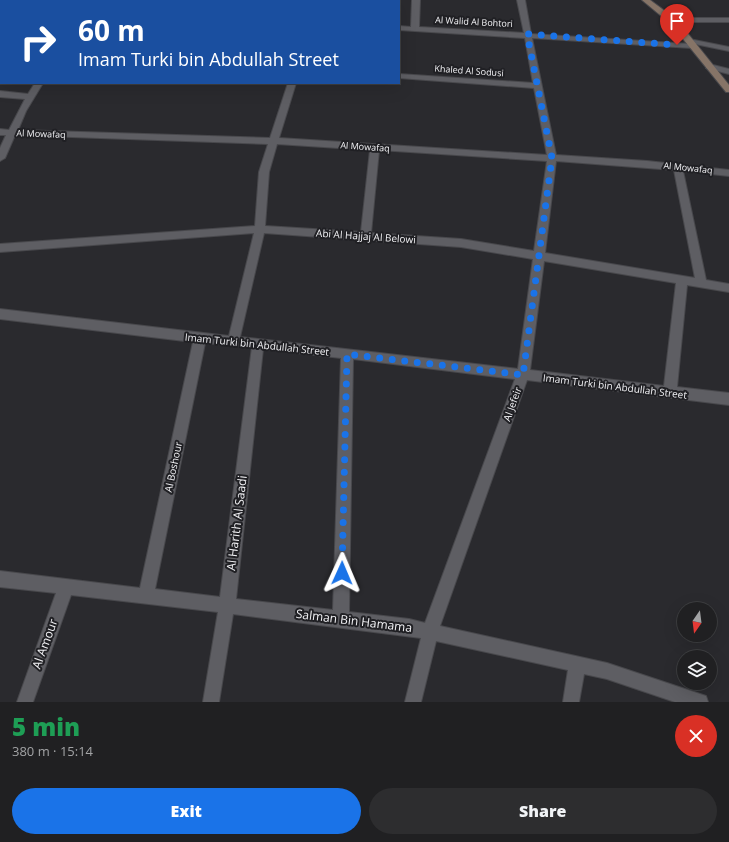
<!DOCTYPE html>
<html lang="en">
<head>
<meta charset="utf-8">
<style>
  :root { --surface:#202022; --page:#2d2d2f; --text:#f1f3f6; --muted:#a2a3a5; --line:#3d3e40; --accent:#1a73e8 }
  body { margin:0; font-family:"Open Sans",sans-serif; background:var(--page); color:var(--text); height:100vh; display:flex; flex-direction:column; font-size:15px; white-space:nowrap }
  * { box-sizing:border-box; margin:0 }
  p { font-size:13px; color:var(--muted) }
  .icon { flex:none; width:22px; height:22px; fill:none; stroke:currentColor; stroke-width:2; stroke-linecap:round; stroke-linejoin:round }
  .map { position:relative; height:702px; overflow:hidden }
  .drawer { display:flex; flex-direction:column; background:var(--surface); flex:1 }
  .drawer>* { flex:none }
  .top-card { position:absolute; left:0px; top:0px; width:400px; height:84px; box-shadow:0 4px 16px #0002,0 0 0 1px var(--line); background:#1a4fa0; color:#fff; overflow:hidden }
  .needle { width:26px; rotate:194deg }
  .buttons { position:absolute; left:677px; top:602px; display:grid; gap:8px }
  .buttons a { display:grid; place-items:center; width:40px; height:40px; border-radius:50%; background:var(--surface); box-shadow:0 4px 16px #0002,0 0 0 1px var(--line); font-size:20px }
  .pin { position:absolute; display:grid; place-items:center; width:34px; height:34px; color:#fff; margin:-41px -17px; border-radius:50% 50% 50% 0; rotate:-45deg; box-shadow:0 0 4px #0007 }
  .pin .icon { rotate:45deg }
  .me { position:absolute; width:44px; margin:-22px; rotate:1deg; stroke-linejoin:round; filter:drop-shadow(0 0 3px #0008) }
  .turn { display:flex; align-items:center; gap:14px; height:84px; padding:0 12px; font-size:18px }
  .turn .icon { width:52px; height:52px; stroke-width:2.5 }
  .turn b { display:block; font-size:28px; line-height:34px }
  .round { display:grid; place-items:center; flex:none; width:42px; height:42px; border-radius:21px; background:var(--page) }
  .summary { display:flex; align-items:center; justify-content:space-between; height:68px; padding:0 12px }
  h1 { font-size:24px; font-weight:800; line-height:30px; color:#1e9e55 }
  .cta { display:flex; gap:8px; margin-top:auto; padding:8px 12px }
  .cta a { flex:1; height:46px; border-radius:24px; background:var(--accent); color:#fff; font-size:16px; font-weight:800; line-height:46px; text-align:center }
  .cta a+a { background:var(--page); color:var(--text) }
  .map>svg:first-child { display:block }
</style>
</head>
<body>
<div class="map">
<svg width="729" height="702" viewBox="0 0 729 702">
  <rect width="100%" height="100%" fill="#2a2a2e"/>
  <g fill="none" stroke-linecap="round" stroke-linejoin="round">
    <!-- street casing -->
    <g stroke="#48484c" stroke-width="2">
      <path id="street" d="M 85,0 L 93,0 L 84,1 Z
        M 206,0 L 214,0 L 205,1 Z
        M 313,0 L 321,0 L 321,1 L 313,1 Z
        M 412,0 L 420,0 L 419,27 L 524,33 L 517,0 L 525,0 L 531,34 L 691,44 L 685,41 L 689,39 L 729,47 L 729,51 L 695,44 L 695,48 L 692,48 L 532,38 L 556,155 L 647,161 L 729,170 L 729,176 L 683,171 L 706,280 L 729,284 L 729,292 L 687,285 L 677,387 L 729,393 L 729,405 L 527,380 L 440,626 L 607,663 L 706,696 L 708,702 L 675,702 L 607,679 L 584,674 L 579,702 L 563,702 L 568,670 L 436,641 L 421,702 L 405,702 L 421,638 L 233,614 L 219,702 L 203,702 L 218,612 L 71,595 L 33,702 L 17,702 L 56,593 L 0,587 L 0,571 L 140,588 L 193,342 L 0,319 L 0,309 L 229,336 L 254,233 L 0,252 L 0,244 L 255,226 L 259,172 L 268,144 L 15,135 L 5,158 L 0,161 L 0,148 L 6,135 L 0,135 L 0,129 L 9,130 L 25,99 L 0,97 L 0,91 L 28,94 L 35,83 L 43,83 L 26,111 L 18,130 L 270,138 L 288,83 L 296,83 L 279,138 L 547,155 L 534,88 L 399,78 L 399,74 L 533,83 L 525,38 L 399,30 L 399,26 L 411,27 ZM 277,144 L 370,150 L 361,232 L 265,226 L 269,172 ZM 379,150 L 547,161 L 534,251 L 461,239 L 371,233 ZM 556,161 L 674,170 L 695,278 L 545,253 ZM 264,233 L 461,247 L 533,259 L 518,369 L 240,337 ZM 544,261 L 676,283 L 664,386 L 530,370 ZM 205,343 L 252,347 L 220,597 L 155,589 ZM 263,349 L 341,358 L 333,610 L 236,599 ZM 353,359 L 515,379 L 425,623 L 409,619 L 349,612 Z
        M 0,3 L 1,3 L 1,7 L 0,7 Z
        M 668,18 L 729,18 L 729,22 L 668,22 Z
        M 0,47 L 1,47 L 1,51 L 0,51 Z
        M 706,64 L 709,64 L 729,69 L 729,74 L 706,68 Z"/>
    </g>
    <!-- secondary casing -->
    <g stroke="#48484c" stroke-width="2">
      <path id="secondary" d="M 642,0 L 650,0 L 677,20 L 729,85 L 729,92 L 726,92 L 671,24 Z"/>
    </g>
    <!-- street -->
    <use href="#street" fill="#5e5e63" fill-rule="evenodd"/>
    <!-- secondary -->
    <use href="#secondary" fill="#867467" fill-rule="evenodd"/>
  </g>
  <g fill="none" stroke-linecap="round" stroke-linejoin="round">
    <!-- route -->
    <path stroke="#1a73e8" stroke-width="7" stroke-dasharray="0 12.6" d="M 342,573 L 347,354 L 523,375 L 552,158 L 527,34 L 677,45"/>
  </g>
  <g text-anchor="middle" stroke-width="4" stroke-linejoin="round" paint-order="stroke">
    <!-- far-street labels -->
    <g font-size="9" fill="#f3f3f6" stroke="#202024">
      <text transform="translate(474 22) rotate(3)" y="3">Al Walid Al Bohtori</text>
      <text transform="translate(469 71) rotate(4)" y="3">Khaled Al Sodusi</text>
      <text transform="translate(41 134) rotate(2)" y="3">Al Mowafaq</text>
      <text transform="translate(365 147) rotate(4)" y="3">Al Mowafaq</text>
      <text transform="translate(688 168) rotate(6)" y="3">Al Mowafaq</text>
    </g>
    <!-- street labels -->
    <g font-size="10" fill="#f3f3f6" stroke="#202024">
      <text transform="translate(366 236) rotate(4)" y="4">Abi Al Hajjaj Al Belowi</text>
      <text transform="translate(257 344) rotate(6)" y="4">Imam Turki bin Abdullah Street</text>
      <text transform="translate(615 386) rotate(7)" y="4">Imam Turki bin Abdullah Street</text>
      <text transform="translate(512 404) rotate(-70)" y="4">Al Jefeir</text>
      <text transform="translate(173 467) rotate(-78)" y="4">Al Boshour</text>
    </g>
    <!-- near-street labels -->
    <g font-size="12" fill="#f3f3f6" stroke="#202024">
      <text transform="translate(237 523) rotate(-83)" y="4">Al Harith Al Saadi</text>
      <text transform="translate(354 621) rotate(7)" y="4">Salman Bin Hamama</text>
      <text transform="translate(45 644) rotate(-70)" y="4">Al Amour</text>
    </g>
  </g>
</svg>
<div class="buttons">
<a><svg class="needle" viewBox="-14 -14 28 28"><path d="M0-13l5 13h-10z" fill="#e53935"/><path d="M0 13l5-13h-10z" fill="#a2a3a5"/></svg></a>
<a><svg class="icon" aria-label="layers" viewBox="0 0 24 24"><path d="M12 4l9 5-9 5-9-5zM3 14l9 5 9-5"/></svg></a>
</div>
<div class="pin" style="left:677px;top:45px;background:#d93025"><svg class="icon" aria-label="arrive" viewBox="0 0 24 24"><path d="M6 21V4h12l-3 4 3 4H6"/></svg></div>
<svg class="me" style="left:342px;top:573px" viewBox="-20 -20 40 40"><path d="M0-17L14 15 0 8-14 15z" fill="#1a73e8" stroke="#fff" stroke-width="4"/></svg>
<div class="top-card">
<div class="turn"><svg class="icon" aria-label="right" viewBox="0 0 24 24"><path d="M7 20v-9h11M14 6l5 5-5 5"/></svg><div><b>60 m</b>Imam Turki bin Abdullah Street</div></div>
</div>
</div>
<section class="drawer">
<div class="summary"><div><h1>5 min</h1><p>380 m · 15:14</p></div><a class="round" style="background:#d93025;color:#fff"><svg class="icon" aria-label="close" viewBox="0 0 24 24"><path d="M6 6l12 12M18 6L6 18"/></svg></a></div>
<div class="cta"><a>Exit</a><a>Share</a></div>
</section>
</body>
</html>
